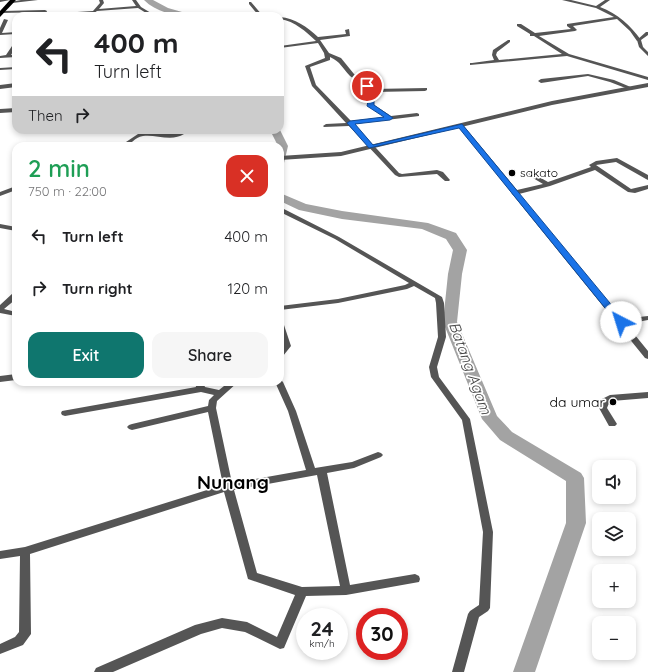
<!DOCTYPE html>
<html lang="en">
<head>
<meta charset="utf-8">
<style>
  :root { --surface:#fff; --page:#f6f6f6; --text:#202124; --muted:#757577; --accent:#0f766e }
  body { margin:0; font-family:Quicksand,sans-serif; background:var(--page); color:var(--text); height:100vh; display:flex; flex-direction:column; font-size:15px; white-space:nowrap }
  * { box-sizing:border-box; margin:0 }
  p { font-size:13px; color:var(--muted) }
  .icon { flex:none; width:22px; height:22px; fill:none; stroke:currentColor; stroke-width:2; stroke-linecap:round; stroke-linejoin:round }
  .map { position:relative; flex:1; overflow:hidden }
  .side { position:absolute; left:12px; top:142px; width:272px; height:244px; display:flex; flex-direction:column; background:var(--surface); border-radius:12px; box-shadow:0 2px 6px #0003 }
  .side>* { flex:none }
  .guide { position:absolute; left:12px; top:12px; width:272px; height:122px; border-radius:12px; box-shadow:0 2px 6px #0003; background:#fff; color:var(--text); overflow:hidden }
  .fabs { position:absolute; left:592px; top:460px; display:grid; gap:8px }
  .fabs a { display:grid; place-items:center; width:44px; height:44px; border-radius:8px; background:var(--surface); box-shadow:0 2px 6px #0003; font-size:20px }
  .speed { position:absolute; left:296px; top:608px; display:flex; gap:8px; font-size:20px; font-weight:700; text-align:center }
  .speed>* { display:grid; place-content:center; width:52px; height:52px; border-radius:50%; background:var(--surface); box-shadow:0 2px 6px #0003; line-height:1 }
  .speed small { font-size:10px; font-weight:400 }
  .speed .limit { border:6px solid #d22; background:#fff; color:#111 }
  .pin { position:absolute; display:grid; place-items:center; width:34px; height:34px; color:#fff; margin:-17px; border:2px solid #fff; border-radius:50%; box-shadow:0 1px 4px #0007 }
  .me { position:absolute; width:44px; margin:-22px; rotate:320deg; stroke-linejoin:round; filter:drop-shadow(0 0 3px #0008) }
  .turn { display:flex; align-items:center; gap:14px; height:84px; padding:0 16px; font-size:18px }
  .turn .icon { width:52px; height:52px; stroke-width:2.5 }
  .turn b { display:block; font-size:28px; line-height:34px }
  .then { display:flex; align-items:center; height:38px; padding:0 16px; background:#0003; gap:8px; font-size:15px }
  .round { display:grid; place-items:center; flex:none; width:42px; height:42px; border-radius:12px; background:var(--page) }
  .overview { display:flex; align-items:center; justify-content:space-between; height:68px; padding:0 16px }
  h1 { font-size:24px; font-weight:600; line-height:30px; color:#1e9e55 }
  .action { display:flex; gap:8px; margin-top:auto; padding:8px 16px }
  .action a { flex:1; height:46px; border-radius:12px; background:var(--accent); color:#fff; font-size:16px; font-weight:600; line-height:46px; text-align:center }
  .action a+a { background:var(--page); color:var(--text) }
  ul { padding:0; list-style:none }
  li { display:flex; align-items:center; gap:12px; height:52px; padding:0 16px }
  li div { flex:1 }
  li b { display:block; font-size:15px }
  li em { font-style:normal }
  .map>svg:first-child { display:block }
</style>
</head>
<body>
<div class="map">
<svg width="648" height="672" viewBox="0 0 648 672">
  <rect width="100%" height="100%" fill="#fff"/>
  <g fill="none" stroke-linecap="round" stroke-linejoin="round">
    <!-- river -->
    <path fill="#a3a3a3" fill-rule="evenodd" d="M 144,0 L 153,0 L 168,8 L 189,14 L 190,16 C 174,16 156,12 144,0 Z
      M 270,130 L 280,130 L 288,146 L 284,163 L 280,164 L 280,146 L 278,146 Z
      M 280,193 L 306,204 L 342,211 L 428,223 L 456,233 L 467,250 L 462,274 L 457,322 L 497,416 L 512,432 L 581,473 L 584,478 L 586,523 L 535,672 L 513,672 L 566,523 L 566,481 L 500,440 L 482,419 L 443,322 L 448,274 L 453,250 L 446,239 L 422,229 L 342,219 L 299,210 L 280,201 Z"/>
    <!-- minor -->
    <path fill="#555" fill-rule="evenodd" d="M 0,0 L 10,0 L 0,2 Z
      M 99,0 L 103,0 L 104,3 L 99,9 L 136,6 L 132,0 L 136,0 L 141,7 L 156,16 L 151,16 L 138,8 L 97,11 L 94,13 L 48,16 L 42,16 L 42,12 L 2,13 L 0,12 L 2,11 L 45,10 L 47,11 L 46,14 L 93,11 L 100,3 Z
      M 562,0 L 571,0 L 596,6 L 605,0 L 610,0 L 600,7 C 618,14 630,25 641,40 L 637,41 L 630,31 L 617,19 L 573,26 L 577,30 L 575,31 L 539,36 L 569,54 L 648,77 L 648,80 L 567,56 L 470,65 L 470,63 L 472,63 L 494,60 L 492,55 L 493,50 L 508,40 L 510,40 L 510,42 L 497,52 L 496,55 L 499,60 L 562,54 L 534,36 L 530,36 L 530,34 L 517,26 L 517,24 L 521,24 L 535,33 L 571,29 L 567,26 L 567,24 L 614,17 L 596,8 Z
      M 249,2 L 251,2 L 263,16 L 259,16 L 249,4 Z
      M 280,17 C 295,18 307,27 318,37 L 346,34 L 345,30 L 349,29 L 350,36 L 320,40 L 329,53 L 341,58 L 354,74 L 369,85 L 372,89 L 427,88 L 427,90 L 425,91 L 374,92 L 374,105 L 391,116 L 417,113 L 419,114 L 419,116 L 354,124 L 399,173 L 402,174 L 437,170 L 443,172 L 450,180 L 449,181 L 445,181 L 437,174 L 399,177 L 395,175 L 349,126 L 324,127 L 323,126 L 326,124 L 346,123 L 312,86 L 305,66 L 325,58 L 324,53 L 318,43 L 280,48 L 280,46 L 316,41 C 306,32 295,21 280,19 ZM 330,57 C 341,62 342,68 350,76 C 356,81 364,84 368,90 C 370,95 369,101 368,106 L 385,117 L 351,121 L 316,85 L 310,67 L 330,60 Z
      M 4,19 L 8,20 L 2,33 L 16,32 L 16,34 L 0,35 L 0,28 Z
      M 14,43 L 16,43 L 16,47 L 11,55 L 16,55 L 16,57 L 0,58 L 0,56 L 6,55 Z
      M 16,67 L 16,69 L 0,70 L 0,68 Z
      M 588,74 L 614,80 L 633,88 L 628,89 L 610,82 L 588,76 L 541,83 L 538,81 L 541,79 Z
      M 16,83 L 16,87 L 0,89 L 0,85 Z
      M 16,108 L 16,112 L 0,113 L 0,109 Z
      M 458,124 L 462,124 L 517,190 L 543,184 L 528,175 L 528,173 L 532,173 L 548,182 L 591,167 L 589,165 L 596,161 L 617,158 L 648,175 L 648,180 L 646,179 L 616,162 L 596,165 L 631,189 L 648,185 L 648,189 L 635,193 L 628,192 L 595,170 L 550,186 L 519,194 L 622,319 L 648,316 L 648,320 L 626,324 L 648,351 L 648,359 L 645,358 L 513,195 L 512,194 L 511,192 L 458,126 Z
      M 144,130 L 146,131 L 146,133 L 164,134 L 181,132 L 184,134 C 172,142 155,134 143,136 C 134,137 132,146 120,146 Z
      M 280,207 L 339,237 L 442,297 L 444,303 L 446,337 L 437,367 L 439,377 L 470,419 L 493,532 L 490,608 L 488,611 L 479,617 L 464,672 L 452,672 L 468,614 L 470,611 L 479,605 L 483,532 L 462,420 L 431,377 L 429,367 L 438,337 L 436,303 L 435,298 L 414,286 L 407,289 L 338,303 L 280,310 L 280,306 L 338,299 L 405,285 L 409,283 L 335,239 L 280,212 Z
      M 0,224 L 16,227 L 16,231 L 0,228 Z
      M 13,293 L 16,293 L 16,299 L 4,309 L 16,312 L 16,316 L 0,313 L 0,305 Z
      M 280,323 L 284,325 L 291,346 L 283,356 L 280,357 L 280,349 L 283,346 L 280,337 Z
      M 16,374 L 16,380 L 0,382 L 0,376 Z
      M 280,379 L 283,382 L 296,411 L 315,468 L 352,462 L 378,452 L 381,453 L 383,455 L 381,457 L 354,468 L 327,473 L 350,585 L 415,574 L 419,576 L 420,579 L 419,582 L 346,595 L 306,596 L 284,648 L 280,649 L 245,632 L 222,628 L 201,634 L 113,672 L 94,672 L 96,668 L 195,625 L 222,618 L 247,622 L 277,637 L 295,595 L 248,579 L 224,492 L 30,554 L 31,634 L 23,645 L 0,654 L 0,644 L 15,637 L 19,632 L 20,556 L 0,559 L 0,551 L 25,547 L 223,485 L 208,412 L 132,430 L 129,429 L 127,427 L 129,425 L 132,424 L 208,406 L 209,400 L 214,395 L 201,392 L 65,416 L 62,415 L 61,413 L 62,411 L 196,387 L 195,382 L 203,382 L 205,387 L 219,390 L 229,382 L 238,382 L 217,401 L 216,408 L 232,483 L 306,470 L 288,411 L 275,382 L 280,382 ZM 317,475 L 340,586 L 302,587 L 257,573 L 234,490 Z
      M 648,392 L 648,398 L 612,401 L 609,403 L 607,408 L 617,424 L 615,426 L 609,426 L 599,408 L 602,399 L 610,395 Z"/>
    <!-- tertiary -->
    <path fill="#555" fill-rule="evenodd" d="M 21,0 L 38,0 L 12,3 L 10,2 Z
      M 646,32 L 648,32 L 648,35 L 641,40 L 643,47 L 648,52 L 648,56 L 639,47 L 637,40 Z
      M 648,83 L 648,87 L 552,105 L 341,156 L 280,160 L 280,156 L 341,152 L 552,101 Z
      M 16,186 L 16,190 L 0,196 L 0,192 Z"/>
    <!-- trunk -->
    <path fill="#000" fill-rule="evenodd" d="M 10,0 L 16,0 L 0,17 L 0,11 Z"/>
  </g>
  <!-- route -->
  <path fill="#1a73e8" stroke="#114b97" d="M 365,84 L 369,84 L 374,90 L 374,105 L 393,118 L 390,120 L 355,124 L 373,145 L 462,124 L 624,320 L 626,322 L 624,324 L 618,324 L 459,128 L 369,148 L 347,123 L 350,121 L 384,117 L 367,106 L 369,96 Z"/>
  <!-- markers -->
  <g fill="#000" stroke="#fff" stroke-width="1.5">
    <circle cx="512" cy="173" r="4"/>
    <circle cx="613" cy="402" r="4"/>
  </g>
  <g text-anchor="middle" stroke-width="3.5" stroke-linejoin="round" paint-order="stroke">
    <!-- far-poi labels -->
    <g font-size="12" fill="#000" stroke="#fff" text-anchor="start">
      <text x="520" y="177">sakato</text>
    </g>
    <!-- poi labels -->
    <g font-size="14" fill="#000" stroke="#fff" text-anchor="end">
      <text x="605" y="407">da umar</text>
    </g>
    <!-- water labels -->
    <g font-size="15" font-style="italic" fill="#444" stroke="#fff">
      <text transform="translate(470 368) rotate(70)" y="5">Batang Agam</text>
    </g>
    <!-- near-quarter labels -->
    <g font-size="19" font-weight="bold" fill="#000" stroke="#fff">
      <text x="233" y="489">Nunang</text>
    </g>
  </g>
</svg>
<div class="fabs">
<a><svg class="icon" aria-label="sound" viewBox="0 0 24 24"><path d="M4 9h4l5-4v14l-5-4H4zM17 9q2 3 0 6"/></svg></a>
<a><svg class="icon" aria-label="layers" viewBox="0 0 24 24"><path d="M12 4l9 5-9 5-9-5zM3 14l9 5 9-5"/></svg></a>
<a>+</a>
<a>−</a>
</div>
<div class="speed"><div>24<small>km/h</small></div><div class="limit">30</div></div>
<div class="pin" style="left:367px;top:86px;background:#d93025"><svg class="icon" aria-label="arrive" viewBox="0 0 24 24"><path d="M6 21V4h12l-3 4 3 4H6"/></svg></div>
<svg class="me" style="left:621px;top:322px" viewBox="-20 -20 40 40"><circle r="19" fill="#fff"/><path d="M0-13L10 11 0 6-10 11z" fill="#1a73e8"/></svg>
<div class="guide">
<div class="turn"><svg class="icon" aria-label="left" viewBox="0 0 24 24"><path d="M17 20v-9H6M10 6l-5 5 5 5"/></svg><div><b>400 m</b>Turn left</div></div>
<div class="then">Then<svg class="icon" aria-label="right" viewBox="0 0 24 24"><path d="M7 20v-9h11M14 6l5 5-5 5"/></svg></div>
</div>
<section class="side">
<div class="overview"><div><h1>2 min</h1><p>750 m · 22:00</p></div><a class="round" style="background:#d93025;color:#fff"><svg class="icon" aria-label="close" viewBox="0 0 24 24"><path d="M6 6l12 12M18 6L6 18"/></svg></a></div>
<ul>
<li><svg class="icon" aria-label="left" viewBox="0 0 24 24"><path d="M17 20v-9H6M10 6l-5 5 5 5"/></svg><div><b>Turn left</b></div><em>400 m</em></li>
<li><svg class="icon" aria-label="right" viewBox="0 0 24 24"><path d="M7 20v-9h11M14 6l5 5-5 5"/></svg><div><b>Turn right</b></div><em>120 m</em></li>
</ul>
<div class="action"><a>Exit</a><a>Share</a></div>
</section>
</div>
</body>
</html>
